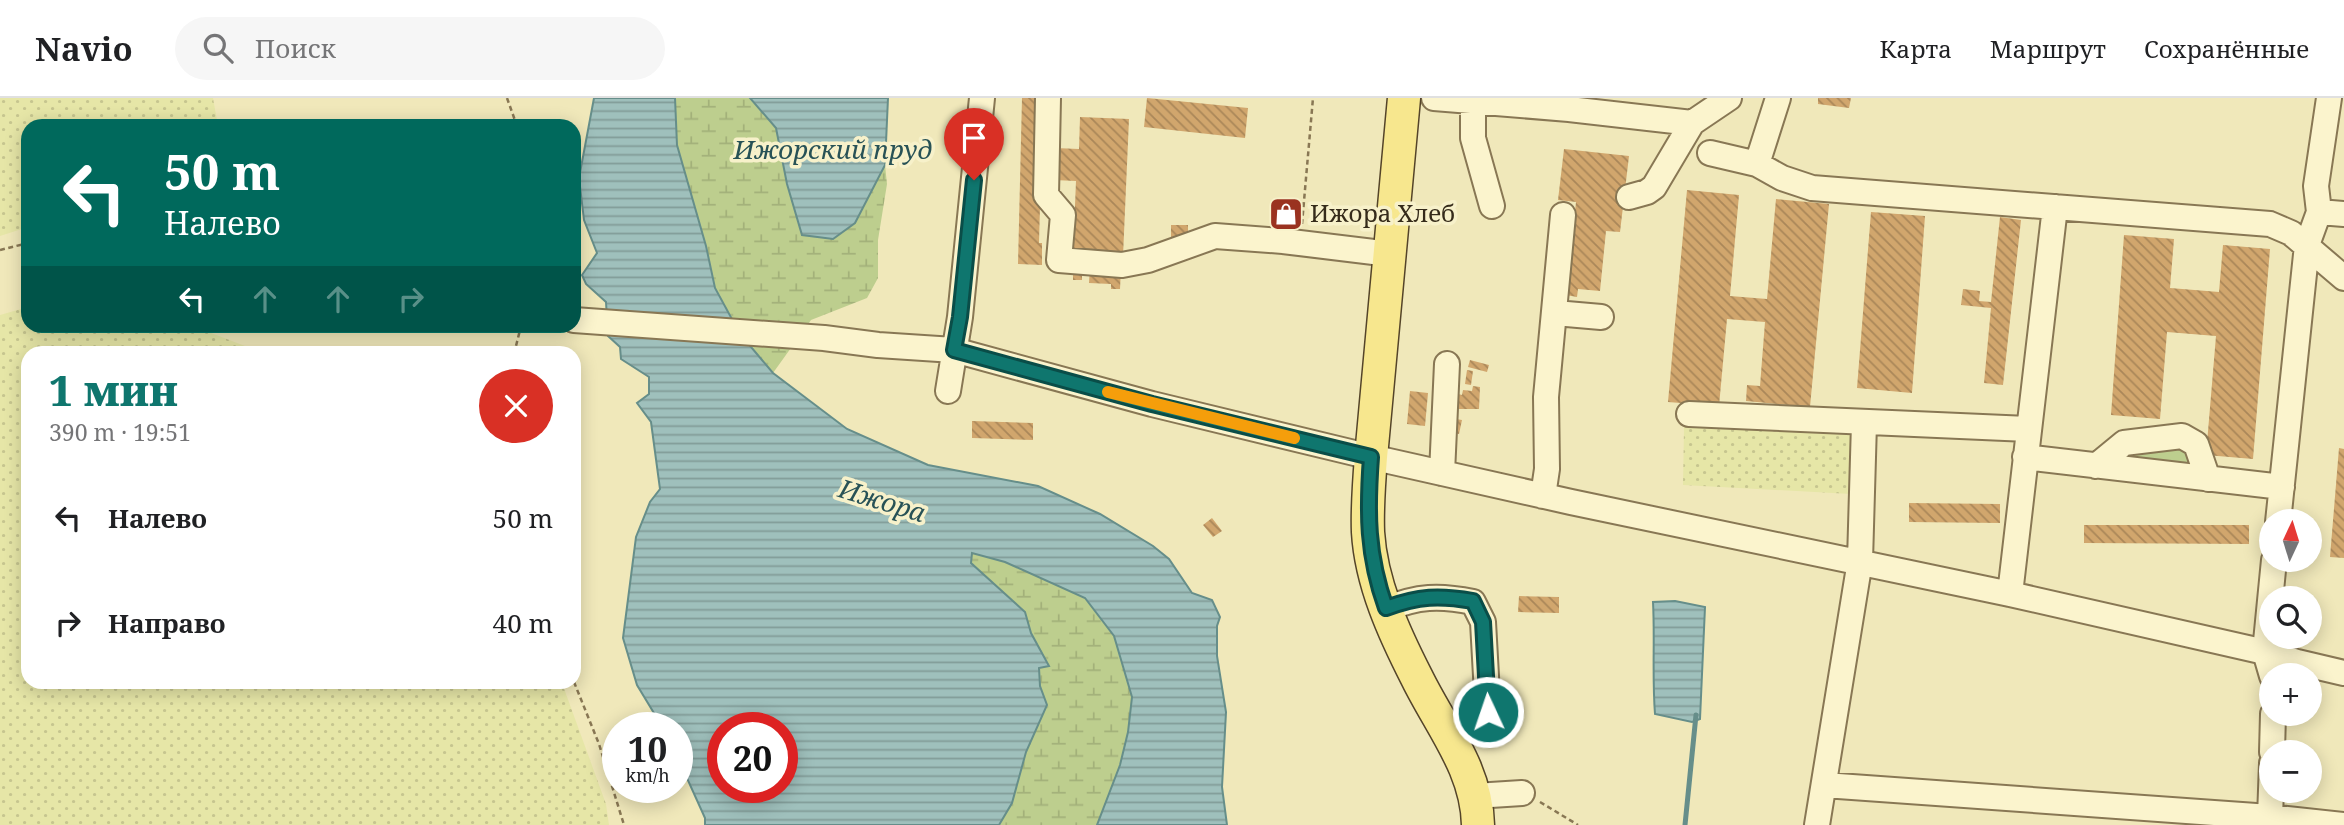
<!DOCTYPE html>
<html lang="ru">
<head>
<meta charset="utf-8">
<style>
  :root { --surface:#fff; --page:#f6f6f6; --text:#202124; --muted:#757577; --line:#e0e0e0; --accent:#0f766e }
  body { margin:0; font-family:"Noto Serif",serif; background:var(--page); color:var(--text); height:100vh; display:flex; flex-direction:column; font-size:26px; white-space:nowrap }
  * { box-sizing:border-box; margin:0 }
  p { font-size:23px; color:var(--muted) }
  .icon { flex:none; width:38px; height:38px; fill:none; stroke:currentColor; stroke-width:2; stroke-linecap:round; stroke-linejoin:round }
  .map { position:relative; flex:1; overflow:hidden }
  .drawer { position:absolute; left:21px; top:248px; width:560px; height:343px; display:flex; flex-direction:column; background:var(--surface); border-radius:21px; box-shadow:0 4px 18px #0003 }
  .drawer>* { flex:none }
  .banner { position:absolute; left:21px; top:21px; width:560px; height:214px; border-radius:21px; box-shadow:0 4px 18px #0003; background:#00695c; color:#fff; overflow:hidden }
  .needle { width:46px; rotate:4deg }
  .fabs { position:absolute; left:2259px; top:411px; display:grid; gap:14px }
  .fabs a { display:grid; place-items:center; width:63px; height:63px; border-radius:50%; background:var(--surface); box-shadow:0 4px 18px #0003; font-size:35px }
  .speed { position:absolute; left:602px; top:614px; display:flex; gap:14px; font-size:35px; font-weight:700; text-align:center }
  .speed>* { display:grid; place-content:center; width:91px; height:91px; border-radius:50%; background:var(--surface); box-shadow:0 4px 18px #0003; line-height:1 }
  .speed small { font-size:18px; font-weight:400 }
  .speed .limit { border:10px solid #d22; background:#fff; color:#111 }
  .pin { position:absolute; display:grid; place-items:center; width:60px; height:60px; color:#fff; margin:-72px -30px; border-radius:50% 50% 50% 0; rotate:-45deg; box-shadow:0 0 7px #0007 }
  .pin .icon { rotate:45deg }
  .me { position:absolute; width:77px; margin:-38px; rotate:357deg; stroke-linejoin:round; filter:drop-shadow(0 0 5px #0008) }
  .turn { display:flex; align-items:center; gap:24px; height:147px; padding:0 28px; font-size:32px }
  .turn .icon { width:91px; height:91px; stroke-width:2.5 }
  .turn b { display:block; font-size:49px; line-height:60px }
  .lanes { display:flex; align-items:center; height:66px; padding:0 28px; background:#0003; justify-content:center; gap:35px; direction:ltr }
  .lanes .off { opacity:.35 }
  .round { display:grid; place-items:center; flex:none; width:74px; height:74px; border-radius:37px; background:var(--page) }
  .summary { display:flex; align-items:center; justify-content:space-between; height:119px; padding:0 28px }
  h1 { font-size:42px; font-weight:800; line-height:52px; color:var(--accent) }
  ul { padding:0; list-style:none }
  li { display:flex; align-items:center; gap:21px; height:105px; padding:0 28px }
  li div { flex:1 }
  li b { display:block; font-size:26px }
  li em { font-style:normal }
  header { display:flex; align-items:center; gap:42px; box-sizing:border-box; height:98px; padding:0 35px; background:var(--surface); border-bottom:2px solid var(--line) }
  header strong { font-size:33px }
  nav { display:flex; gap:38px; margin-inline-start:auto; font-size:24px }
  .search { width:490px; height:63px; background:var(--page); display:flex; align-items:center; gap:18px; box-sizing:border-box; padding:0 24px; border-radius:38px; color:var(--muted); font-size:26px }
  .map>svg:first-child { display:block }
</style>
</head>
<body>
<header>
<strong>Navio</strong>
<div class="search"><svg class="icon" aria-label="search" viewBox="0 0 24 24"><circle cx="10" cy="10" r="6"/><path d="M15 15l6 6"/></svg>Поиск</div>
<nav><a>Карта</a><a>Маршрут</a><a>Сохранённые</a></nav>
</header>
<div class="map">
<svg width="2344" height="727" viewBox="0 0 2344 727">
  <defs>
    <pattern id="farmland-dots" width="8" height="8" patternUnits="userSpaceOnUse" patternTransform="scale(1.75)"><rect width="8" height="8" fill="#e6e6a7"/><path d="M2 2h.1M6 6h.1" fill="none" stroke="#c6c58f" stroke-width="1.8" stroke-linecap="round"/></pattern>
    <pattern id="wetland-marsh" width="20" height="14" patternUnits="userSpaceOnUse" patternTransform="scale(1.75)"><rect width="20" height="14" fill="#bdce8e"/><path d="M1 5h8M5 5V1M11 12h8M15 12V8" fill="none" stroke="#a3b17a"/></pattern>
    <pattern id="water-rules" width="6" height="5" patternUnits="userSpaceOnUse" patternTransform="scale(1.75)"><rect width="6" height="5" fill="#9fc0bc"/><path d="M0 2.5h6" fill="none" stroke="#829c98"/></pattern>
    <pattern id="building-back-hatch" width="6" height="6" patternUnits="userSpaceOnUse" patternTransform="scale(1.75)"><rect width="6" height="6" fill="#d1a66d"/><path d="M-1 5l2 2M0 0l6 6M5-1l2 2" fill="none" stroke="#aa8759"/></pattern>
  </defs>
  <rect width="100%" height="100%" fill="#f0e8ba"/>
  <!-- farmland -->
  <path fill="url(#farmland-dots)" d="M 0,0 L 213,0 L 218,28 L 28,28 L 28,129 L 0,138 Z
    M 28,209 L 28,228 L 193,228 L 263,255 L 28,256 L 28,584 L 562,585 L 606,706 L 609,727 L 0,727 L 0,217 Z
    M 1684,329 L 1855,337 L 1851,396 L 1683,387 Z"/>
  <!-- grass -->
  <path fill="#bdce8e" d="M 2181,344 L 2190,356 L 2188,363 L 2183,366 L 2122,358 Z"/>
  <!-- wetland -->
  <path fill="url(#wetland-marsh)" d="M 675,0 L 750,0 L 776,30 L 787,86 L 802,137 L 855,125 L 885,67 L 887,86 L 878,142 L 878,180 L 867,200 L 811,222 L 773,275 L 740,236 L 715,190 L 706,148 L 677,47 Z
    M 971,454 L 1005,464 L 1085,500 L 1114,538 L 1132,599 L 1128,634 L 1120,667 L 1097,727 L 999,727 L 1012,705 L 1026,654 L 1046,607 L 1040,588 L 1039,569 L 1049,568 L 1031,535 L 1025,514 L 971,465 Z"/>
  <!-- water -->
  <path fill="url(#water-rules)" stroke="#668e8a" stroke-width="2" fill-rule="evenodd" d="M 594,0 L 675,0 L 677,47 L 706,148 L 715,190 L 740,236 L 773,275 L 847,331 L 928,367 L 1038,388 L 1100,416 L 1153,448 L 1169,461 L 1192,495 L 1212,502 L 1220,519 L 1217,528 L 1217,558 L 1226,614 L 1222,689 L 1227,727 L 1097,727 L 1120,667 L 1128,634 L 1132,599 L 1114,538 L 1085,500 L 1005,464 L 972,455 L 971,465 L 1025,514 L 1031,535 L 1049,568 L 1039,570 L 1040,588 L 1047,607 L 1026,654 L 1012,705 L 999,727 L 705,727 L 705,720 L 677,658 L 677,630 L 663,630 L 637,587 L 623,540 L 636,439 L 650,404 L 660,391 L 651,324 L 637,305 L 649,296 L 649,279 L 621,261 L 620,249 L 608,238 L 606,204 L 586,186 L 582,177 L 597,155 L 584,122 L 579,80 ZM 723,630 L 782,630 L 782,690 L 723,690 Z
    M 750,0 L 888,0 L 885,67 L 855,125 L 833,141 L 802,137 L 787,86 L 776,30 Z
    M 1675,503 L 1705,509 L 1700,621 L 1692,624 L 1655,616 C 1652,579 1655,541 1653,504 Z"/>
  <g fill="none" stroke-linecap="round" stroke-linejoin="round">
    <!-- stream -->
    <path stroke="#668e8a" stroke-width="5" d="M 1685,727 L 1696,617"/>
  </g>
  <!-- building -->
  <path fill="url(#building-back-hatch)" d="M 1022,0 L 1043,0 L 1039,145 L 1042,145 L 1042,167 L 1018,166 Z
    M 1147,0 L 1248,10 L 1245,40 L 1144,29 Z
    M 1818,0 L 1851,0 L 1849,10 L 1818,6 Z
    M 1080,19 L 1129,21 L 1123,158 L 1073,156 L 1076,83 L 1054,82 L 1055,50 L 1079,51 Z
    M 1564,51 L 1629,58 L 1620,134 L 1606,133 L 1600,193 L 1578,191 L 1577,199 L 1566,197 L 1576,104 L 1558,102 Z
    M 1687,92 L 1739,97 L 1730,198 L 1767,201 L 1776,101 L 1829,106 L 1810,309 L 1746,303 L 1747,287 L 1760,288 L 1765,224 L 1727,221 L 1719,308 L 1668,304 Z
    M 1280,109 L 1293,110 L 1292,122 L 1279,121 Z
    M 1871,114 L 1925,118 L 1912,295 L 1857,290 Z
    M 2000,119 L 2021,122 L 2003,287 L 1984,285 L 1991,210 L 1961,207 L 1963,191 L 1980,193 L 1979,203 L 1991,204 Z
    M 1171,127 L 1188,127 L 1188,142 L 1171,142 Z
    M 2124,137 L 2174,141 L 2170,190 L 2219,194 L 2223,147 L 2270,151 L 2253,361 L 2206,357 L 2216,238 L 2167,234 L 2160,321 L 2111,317 Z
    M 1090,169 L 1121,170 L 1120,191 L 1111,191 L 1111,186 L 1089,185 Z
    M 1073,174 L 1082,174 L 1082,182 L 1073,182 Z
    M 1470,262 L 1489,267 L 1487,274 L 1468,269 Z
    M 1467,272 L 1473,273 L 1471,287 L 1465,286 Z
    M 1473,288 L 1480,289 L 1479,311 L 1457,311 L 1458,296 L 1462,297 L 1463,292 L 1472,293 Z
    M 1410,293 L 1428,295 L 1425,328 L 1407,326 Z
    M 1456,321 L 1462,322 L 1459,336 L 1453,335 Z
    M 972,323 L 1033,325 L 1033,342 L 972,340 Z
    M 2339,350 L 2344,351 L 2344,460 L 2330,459 Z
    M 1909,405 L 2000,406 L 2000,425 L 1909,424 Z
    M 1212,420 L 1222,433 L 1213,439 L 1203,427 Z
    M 2084,427 L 2249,427 L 2249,446 L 2084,445 Z
    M 1519,498 L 1559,499 L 1559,515 L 1518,514 Z"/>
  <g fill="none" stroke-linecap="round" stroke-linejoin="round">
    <!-- minor casing -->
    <g stroke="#887754" stroke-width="28">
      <path id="minor" d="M 1048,0 L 1046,97 L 1063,117 L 1059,162 L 1122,167 L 1148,162 L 1215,138 L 1283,143 L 1390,156
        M 1434,0 L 1569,11 L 1692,25
        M 1473,3 L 1473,40 L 1492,108
        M 1710,55 L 1757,66 L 1782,80 L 1812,90 L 2270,126 L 2291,135 L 2344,180
        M 1757,66 L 1778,0
        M 1629,99 L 1647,94 L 1654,89 L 1692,25 L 1729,0
        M 2319,114 L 2316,88 L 2329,0
        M 1555,215 L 1601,219
        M 574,222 L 824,240 L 878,247 L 954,252 L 1152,306 L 1371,359 L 1571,404 L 2010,496 L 2265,554 L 2297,564 L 2344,575
        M 948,293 L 960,219 L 982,0
        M 1689,316 L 2028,331
        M 2025,359 L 2282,389
        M 2096,368 L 2124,345 L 2182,338 L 2196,346 L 2208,381
        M 1442,375 L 1447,266
        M 1543,398 L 1547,371 L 1546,299 L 1563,117
        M 2278,424 L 2307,147 L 2319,114 L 2344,116
        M 2010,496 L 2055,109
        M 1386,511 C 1418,498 1439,497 1473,504 L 1483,524 L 1488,614
        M 2272,578 L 2265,554 L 2274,462
        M 2272,654 L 2273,616
        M 1824,687 L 2270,719 L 2344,727
        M 1475,698 L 1522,695
        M 2270,719 L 2272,665
        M 1817,727 L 1860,463 L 1864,325"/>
    </g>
    <!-- major casing -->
    <g stroke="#544429" stroke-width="35">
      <path id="major" d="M 1404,0 L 1371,359 C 1369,384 1367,409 1368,434 C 1371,485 1394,535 1417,580 C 1441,629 1477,671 1478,727"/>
    </g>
    <!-- path -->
    <path stroke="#887754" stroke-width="2.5" stroke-dasharray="5 3.5" stroke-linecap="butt" d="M 507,0 L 517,28
      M 1302,126 L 1313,0
      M 0,152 L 28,145
      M 514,256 L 521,228
      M 574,584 L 599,646 L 624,727
      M 1540,704 L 1578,727"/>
    <!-- minor -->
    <use href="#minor" stroke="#fbf4cd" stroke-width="24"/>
    <!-- major -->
    <use href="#major" stroke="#f7e78e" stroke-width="32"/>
  </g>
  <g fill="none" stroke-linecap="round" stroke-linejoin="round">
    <!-- route casing -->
    <g stroke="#0a4d48" stroke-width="18">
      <path id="route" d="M 974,82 L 960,219 L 954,252 L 1152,306 L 1371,359 C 1367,414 1367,457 1386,510 C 1419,498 1439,497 1473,503 L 1483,524 L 1488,614"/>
    </g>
    <!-- route -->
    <use href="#route" stroke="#0f766e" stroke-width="12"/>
    <!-- slow -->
    <path stroke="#f59e0b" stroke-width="12" d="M 1108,294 L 1294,340"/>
  </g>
  <!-- icons -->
  <defs>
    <g id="shop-square" transform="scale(1.75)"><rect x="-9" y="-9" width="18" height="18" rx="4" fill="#9a3220" stroke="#f7f1ca"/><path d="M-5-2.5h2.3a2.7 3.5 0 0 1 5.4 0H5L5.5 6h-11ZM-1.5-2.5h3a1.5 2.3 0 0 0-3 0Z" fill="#fff"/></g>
  </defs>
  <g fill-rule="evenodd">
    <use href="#shop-square" x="1286" y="116"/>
  </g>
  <g text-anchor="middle" stroke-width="7" stroke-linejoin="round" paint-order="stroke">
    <!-- poi labels -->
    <g font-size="24" fill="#352b1a" stroke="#f7f1ca" text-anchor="start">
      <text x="1310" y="124">Ижора Хлеб</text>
    </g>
    <!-- water labels -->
    <g font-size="26" font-style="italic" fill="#285256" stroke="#f7f1ca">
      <text x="833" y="61">Ижорский пруд</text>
      <text transform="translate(882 403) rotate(17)" y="9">Ижора</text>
    </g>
  </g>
</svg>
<div class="fabs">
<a><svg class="needle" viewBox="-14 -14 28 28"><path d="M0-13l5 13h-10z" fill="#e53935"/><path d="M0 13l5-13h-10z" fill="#757577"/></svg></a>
<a><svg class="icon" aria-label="search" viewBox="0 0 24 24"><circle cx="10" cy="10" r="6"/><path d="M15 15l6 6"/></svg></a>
<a>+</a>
<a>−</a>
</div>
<div class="speed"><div>10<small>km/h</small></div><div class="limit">20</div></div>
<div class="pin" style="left:974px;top:82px;background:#d93025"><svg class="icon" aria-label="arrive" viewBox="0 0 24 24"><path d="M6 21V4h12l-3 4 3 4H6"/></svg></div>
<svg class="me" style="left:1488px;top:614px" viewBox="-20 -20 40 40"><circle r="17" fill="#0f766e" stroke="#fff" stroke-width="3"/><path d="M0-11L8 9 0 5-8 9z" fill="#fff"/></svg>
<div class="banner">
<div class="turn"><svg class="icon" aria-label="left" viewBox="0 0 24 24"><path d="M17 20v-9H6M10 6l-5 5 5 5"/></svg><div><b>50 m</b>Налево</div></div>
<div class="lanes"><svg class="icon" aria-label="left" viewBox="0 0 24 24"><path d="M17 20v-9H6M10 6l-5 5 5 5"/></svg><svg class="icon off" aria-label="ahead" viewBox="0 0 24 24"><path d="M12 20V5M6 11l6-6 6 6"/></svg><svg class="icon off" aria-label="ahead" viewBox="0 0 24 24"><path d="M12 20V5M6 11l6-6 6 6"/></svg><svg class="icon off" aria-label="right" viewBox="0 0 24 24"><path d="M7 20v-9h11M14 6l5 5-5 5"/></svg></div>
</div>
<section class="drawer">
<div class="summary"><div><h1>1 мин</h1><p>390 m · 19:51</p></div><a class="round" style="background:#d93025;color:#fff"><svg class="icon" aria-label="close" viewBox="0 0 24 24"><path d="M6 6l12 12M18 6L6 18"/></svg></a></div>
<ul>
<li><svg class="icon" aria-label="left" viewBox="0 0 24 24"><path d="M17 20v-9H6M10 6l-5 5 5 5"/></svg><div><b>Налево</b></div><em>50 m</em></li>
<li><svg class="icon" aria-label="right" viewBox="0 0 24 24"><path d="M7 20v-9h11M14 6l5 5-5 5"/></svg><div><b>Направо</b></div><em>40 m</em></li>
</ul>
</section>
</div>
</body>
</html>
